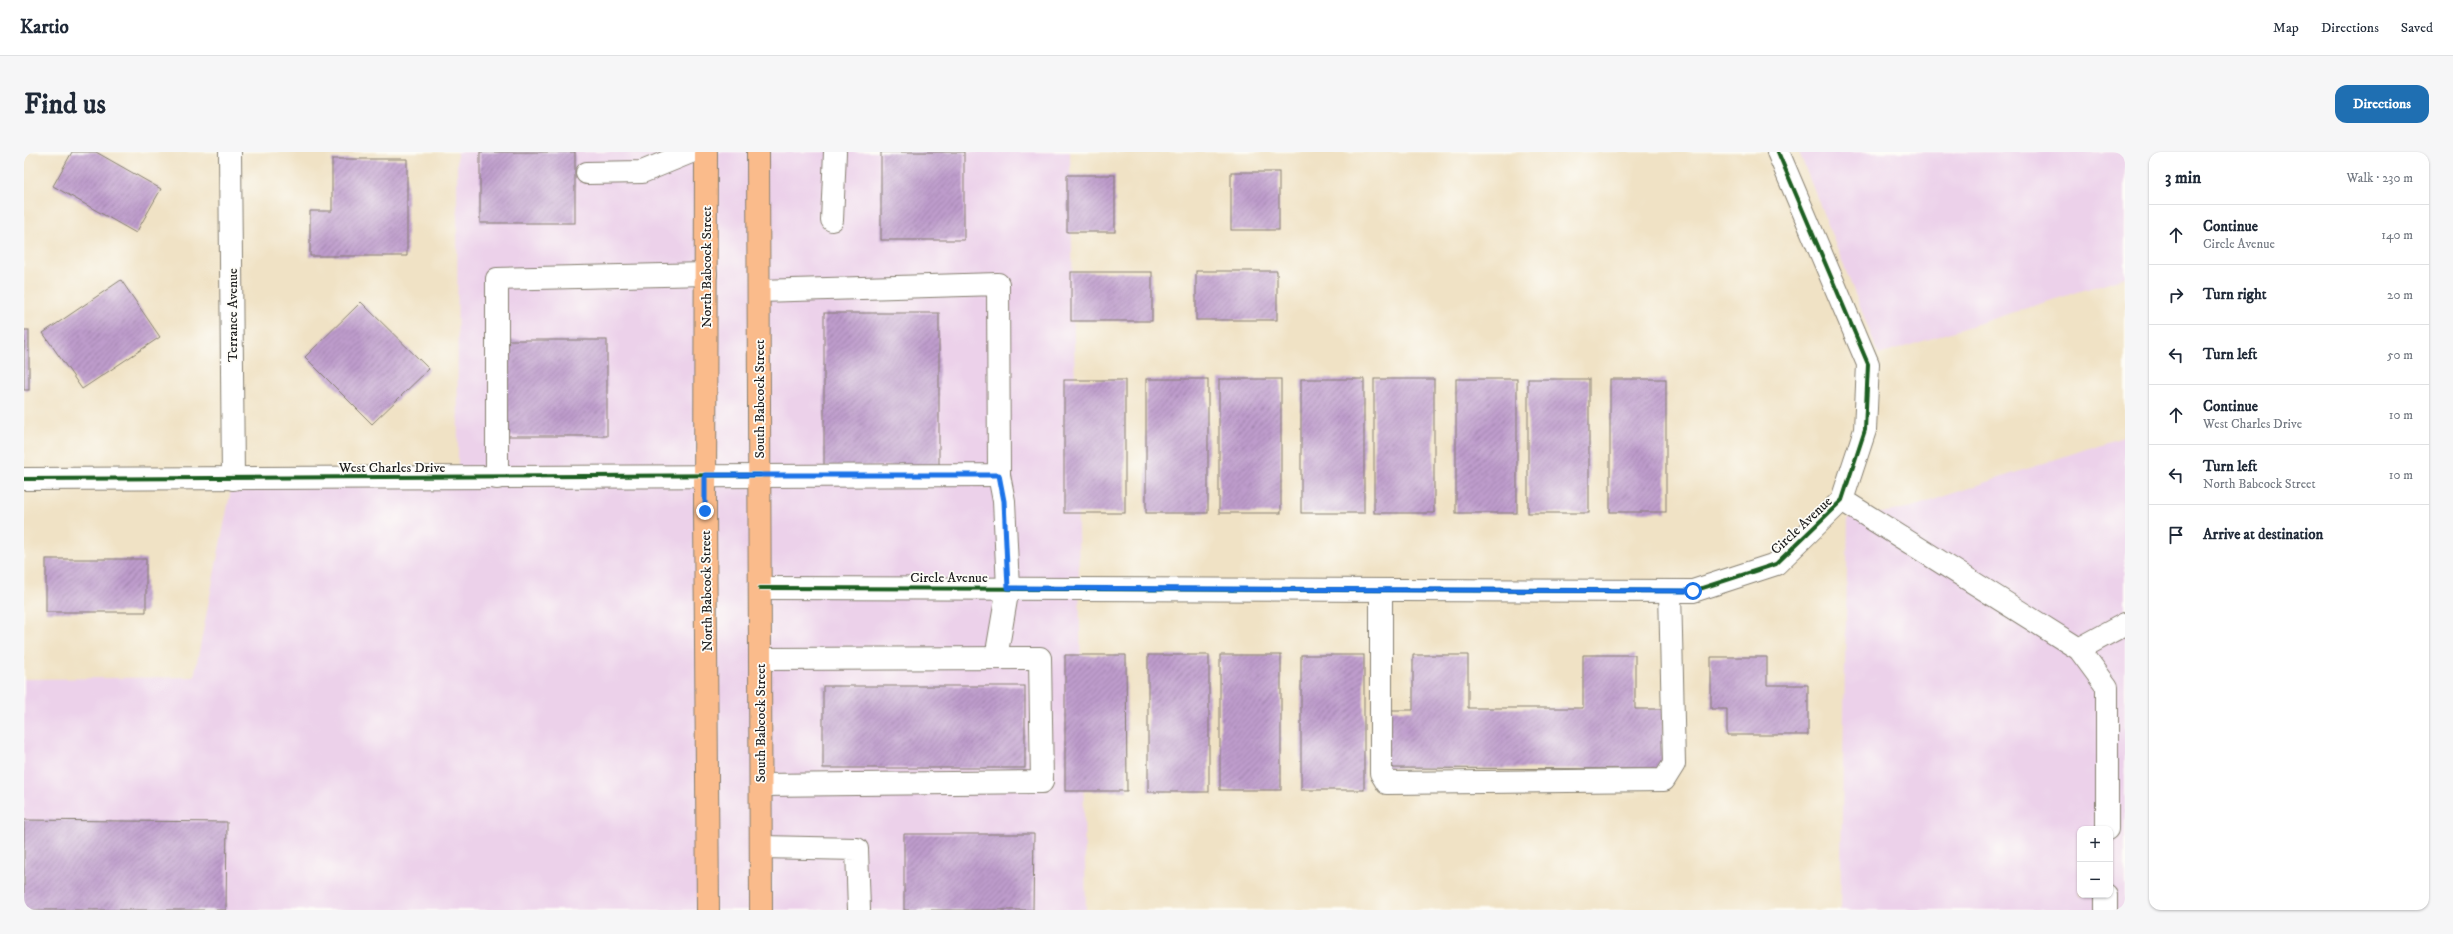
<!DOCTYPE html>
<meta charset="utf-8">
<style>
:root{--surface:#fff;--page:#f6f6f7;--text:#1f2937;--muted:#747a83;--line:#e0e1e3;--accent:#1f6fb2}
body{margin:0;font-family:"IM FELL DW Pica",serif;background:var(--page);color:var(--text)}
.controls{position:absolute;right:12px;bottom:12px;display:grid;overflow:hidden;border-radius:8px;box-shadow:0 1px 3px #0004}
.controls button{width:36px;height:36px;display:grid;place-items:center;padding:0;border:0;border-bottom:1px solid var(--line);background:var(--surface);color:var(--text);font:20px sans-serif}
.stop{position:absolute;width:12px;height:12px;margin:-9px;border:3px solid #1a73e8;border-radius:50%;background:#fff}
.stop.end{background:#1a73e8;border-color:#fff;box-shadow:0 1px 4px #0008}
.list{margin:0;padding:0;list-style:none}
h2{display:flex;justify-content:space-between;align-items:center;height:52px;margin:0;padding:0 16px;font-size:17px}
h2 small{font-size:13px;font-weight:400;color:var(--muted)}
.list li{display:grid;grid-template-columns:26px 1fr auto;gap:12px;align-items:center;box-sizing:border-box;height:60px;padding:0 16px;border-top:1px solid var(--line)}
.list b{display:block;font-size:15px;white-space:nowrap}
.list p{margin:0;font-size:13px;white-space:nowrap;color:var(--muted)}
.list em{font-size:13px;font-style:normal;color:var(--muted)}
.icon{flex:none;width:22px;height:22px;fill:none;stroke:currentColor;stroke-width:2;stroke-linecap:round;stroke-linejoin:round}
.map{position:relative;flex:none;width:2101px;height:758px;overflow:hidden;border-radius:12px}
header{display:flex;align-items:center;gap:24px;box-sizing:border-box;height:56px;padding:0 20px;background:var(--surface);border-bottom:1px solid var(--line)}
header strong{font-size:19px}
nav{display:flex;gap:22px;margin-inline-start:auto;font-size:14px}
.intro{display:flex;align-items:center;justify-content:space-between;box-sizing:border-box;height:96px;padding:0 24px}
h1{margin:0;font-size:28px}
.button{padding:10px 18px;border-radius:12px;background:var(--accent);color:#fff;font-size:14px;font-weight:700}
main{display:flex;gap:24px;padding:0 24px}
aside{flex:1;background:var(--surface);border-radius:12px;box-shadow:0 1px 3px #0004}
.map>svg:first-child{display:block}
</style>
<header>
<strong>Kartio</strong>
<nav><a>Map</a><a>Directions</a><a>Saved</a></nav>
</header>
<div class="intro"><h1>Find us</h1><a class="button">Directions</a></div>
<main>
<div class="map">
<svg width="2101" height="758" viewBox="0 0 2101 758">
<defs>
<pattern id="building-hatch" width="6" height="6" patternUnits="userSpaceOnUse"><rect width="6" height="6" fill="#be9ccc"/><path d="M-1 1l2-2M0 6l6-6M5 7l2-2" fill="none" stroke="#9a7ea5"/></pattern>
</defs>
<rect width="100%" height="100%" fill="#fdfcf7"/>
<filter id="ink" filterUnits="userSpaceOnUse"><feTurbulence type="fractalNoise" baseFrequency=".025" numOctaves="2"/><feDisplacementMap in="SourceGraphic" scale="8" xChannelSelector="R" yChannelSelector="G"/><feConvolveMatrix kernelMatrix="1 2 1 2 8 2 1 2 1" color-interpolation-filters="sRGB"/></filter>
<filter id="wash" filterUnits="userSpaceOnUse"><feTurbulence type="fractalNoise" baseFrequency=".012" numOctaves="4" result="noise"/><feDisplacementMap in="SourceGraphic" scale="16" xChannelSelector="R" yChannelSelector="G"/><feGaussianBlur stdDeviation="0.9" result="paint"/><feColorMatrix in="noise" values="0 0 0 0 0 0 0 0 0 0 0 0 0 0 0 0 0 1.4 0 .05"/><feComposite in="paint" operator="in"/></filter>
<g filter="url(#wash)">
<rect width="100%" height="100%" fill="#f0e2c5"/>
<g fill="#ecd1ea" fill-rule="evenodd">
<path d="M433 0H1046L1062 758H0V527L170 525 209 327 434 326Z"/>
<path d="M1775 0H2101V125L1855 203Z"/>
<path d="M2101 284V758H1816L1824 366 1882 357ZM2056 677H2086V743H2056Z"/>
</g>
<g id="blocks">
<g fill="url(#building-hatch)">
<path d="M48 0H72L137 37 112 81 29 34Z"/>
<rect x="456" y="0" width="95" height="71"/>
<rect x="857" y="0" width="83" height="88"/>
<path d="M308 7H383V104H286V59H308Z"/>
<rect x="1207" y="20" width="48" height="58"/>
<rect x="1043" y="23" width="48" height="57"/>
<rect x="1172" y="119" width="81" height="49"/>
<rect x="1047" y="120" width="81" height="49"/>
<path d="M97 128 136 185 58 237 19 181Z"/>
<path d="M337 150 405 217 348 272 281 205Z"/>
<rect x="800" y="161" width="115" height="153"/>
<rect x="0" y="178" width="5" height="60"/>
<rect x="483" y="188" width="100" height="96"/>
<rect x="1122" y="227" width="62" height="134"/>
<rect x="1195" y="227" width="62" height="134"/>
<rect x="1277" y="227" width="63" height="134"/>
<rect x="1350" y="227" width="60" height="134"/>
<rect x="1432" y="227" width="61" height="134"/>
<rect x="1504" y="227" width="61" height="134"/>
<rect x="1586" y="227" width="56" height="133"/>
<rect x="1040" y="228" width="61" height="133"/>
<rect x="22" y="407" width="100" height="53"/>
<path d="M1041 503H1102L1103 639H1041Z"/>
<rect x="1124" y="503" width="61" height="137"/>
<rect x="1196" y="503" width="61" height="135"/>
<rect x="1277" y="503" width="63" height="135"/>
<path d="M1389 503H1444V556H1559V503H1611V557H1640V617L1361 616V558H1389Z"/>
<path d="M1687 505H1743V533H1784V583H1703V557H1687Z"/>
<rect x="799" y="534" width="202" height="82"/>
<path d="M0 668 203 670 202 758H0Z"/>
<path d="M880 682H1010L1009 758H880Z"/>
</g>
</g>
</g>
<g filter="url(#ink)">
<use href="#blocks" fill-opacity="0" stroke="#867f70" stroke-width="1"/>
<g fill="none" stroke-linecap="round" stroke-linejoin="round">
<defs>
<g id="minor">
<path d="M206 0 209 327"/>
<path d="M563 21 618 20 667 0"/>
<path d="M808 68 811 0"/>
<path d="M473 326V127L682 122"/>
<path d="M0 327 975 323 974 132 735 139"/>
<path d="M1818 348 2055 497 2083 535V677"/>
<path d="M736 436 1669 439 1752 412 1818 348 1841 278 1844 212 1754 0"/>
<path d="M1357 438V621L1363 631 1640 628 1650 612 1646 439"/>
<path d="M2055 497 2101 472"/>
<path d="M972 506 984 436 980 349 975 323"/>
<path d="M736 507 1016 506 1018 630 737 633"/>
<path d="M737 695 833 697 835 758"/>
<path d="M2082 758V743"/>
</g>
<g id="major">
<path d="M682 0 681 359 684 758"/>
<path d="M734 0 737 758"/>
</g>
</defs>
<use href="#minor" stroke="#867f70" stroke-width="24"/>
<use href="#major" stroke="#867f70" stroke-width="24"/>
<use href="#minor" stroke="#fff" stroke-width="22"/>
<use href="#major" stroke="#fabb8b" stroke-width="22"/>
<defs>
<g id="cycleway">
<path d="M0 327 736 323"/>
<path d="M736 436 1669 439 1752 412 1818 348 1841 278 1844 212 1754 0"/>
</g>
</defs>
<use href="#cycleway" stroke="#fdfcf7" stroke-width="6"/>
<use href="#cycleway" stroke="#1b5e20" stroke-width="4"/>
</g>
</g>
<g fill="none" stroke-linecap="round" stroke-linejoin="round" filter="url(#ink)">
<path stroke="#1a73e8" stroke-width="5" d="M681 359V323H975L980 349 984 436 1669 439"/>
</g>
<g text-anchor="middle" stroke-width="3.5" stroke-linejoin="round" paint-order="stroke">
<g font-size="14" fill="#1c1c1c" stroke="#fdfcf7">
<text transform="translate(682 115) rotate(-90)" y="5">North Babcock Street</text>
<text transform="translate(208 163) rotate(-90)" y="5">Terrance Avenue</text>
<text transform="translate(735 247) rotate(-90)" y="5">South Babcock Street</text>
<text x="368" y="320">West Charles Drive</text>
<text transform="translate(1777 373) rotate(-43)" y="5">Circle Avenue</text>
<text x="925" y="430">Circle Avenue</text>
<text transform="translate(682 439) rotate(-91)" y="5">North Babcock Street</text>
<text transform="translate(736 571) rotate(-90)" y="5">South Babcock Street</text>
</g>
</g>
</svg>
<div class="controls">
<button>+</button>
<button>−</button>
</div>
<div class="stop" style="left:1669px;top:439px"></div>
<div class="stop end" style="left:681px;top:359px"></div>
</div>
<aside>
<h2>3 min<small>Walk · 230 m</small></h2>
<ul class="list">
<li><svg class="icon" aria-label="ahead" viewBox="0 0 24 24"><path d="M12 20V5M6 11l6-6 6 6"/></svg><div><b>Continue</b><p>Circle Avenue</p></div><em>140 m</em></li>
<li><svg class="icon" aria-label="right" viewBox="0 0 24 24"><path d="M7 20v-9h11M14 6l5 5-5 5"/></svg><div><b>Turn right</b></div><em>20 m</em></li>
<li><svg class="icon" aria-label="left" viewBox="0 0 24 24"><path d="M17 20v-9H6M10 6l-5 5 5 5"/></svg><div><b>Turn left</b></div><em>50 m</em></li>
<li><svg class="icon" aria-label="ahead" viewBox="0 0 24 24"><path d="M12 20V5M6 11l6-6 6 6"/></svg><div><b>Continue</b><p>West Charles Drive</p></div><em>10 m</em></li>
<li><svg class="icon" aria-label="left" viewBox="0 0 24 24"><path d="M17 20v-9H6M10 6l-5 5 5 5"/></svg><div><b>Turn left</b><p>North Babcock Street</p></div><em>10 m</em></li>
<li><svg class="icon" aria-label="arrive" viewBox="0 0 24 24"><path d="M6 21V4h12l-3 4 3 4H6"/></svg><div><b>Arrive at destination</b></div></li>
</ul>
</aside>
</main>
